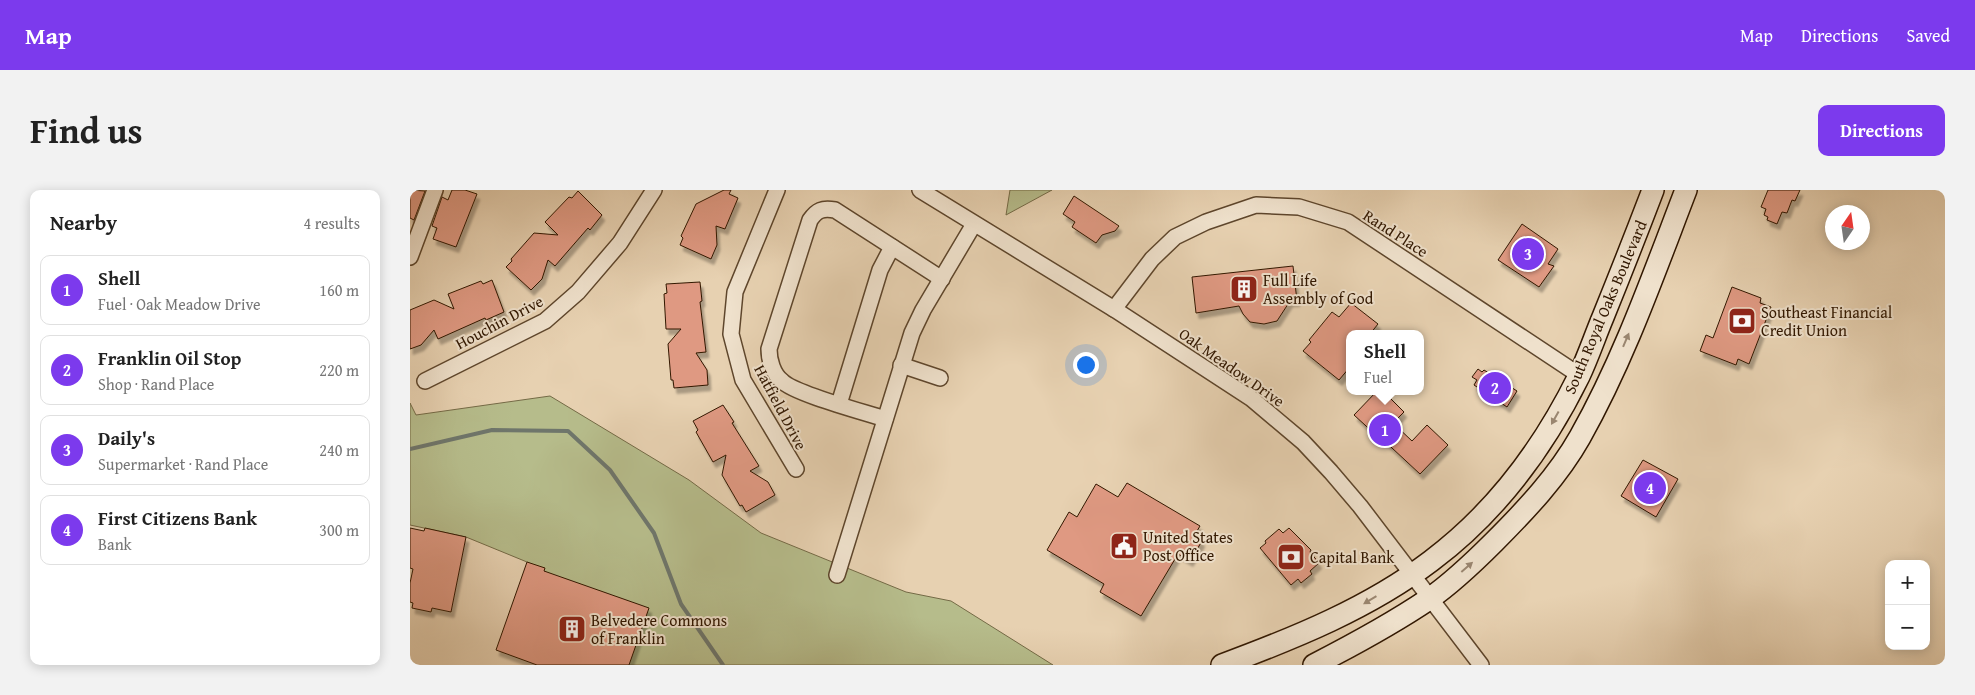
<!DOCTYPE html>
<meta charset="utf-8">
<style>
:root{--surface:#fff;--page:#f2f2f2;--text:#222;--muted:#767676;--line:#e0e0e0;--accent:#7c3aed}
body{margin:0;font-family:"Gentium Book Plus",serif;background:var(--page);color:var(--text)}
.controls{position:absolute;right:15px;bottom:15px;display:grid;overflow:hidden;border-radius:10px;box-shadow:0 2px 12px #0003}
.controls button{width:45px;height:45px;display:grid;place-items:center;padding:0;border:0;border-bottom:1px solid var(--line);background:var(--surface);color:var(--text);font:25px sans-serif}
.compass{position:absolute;left:1415px;top:15px;width:45px;height:45px;border-radius:50%;background:var(--surface);box-shadow:0 2px 12px #0003;rotate:13deg}
.you{position:absolute;left:675px;top:174px;width:18px;height:18px;margin:-12px;border:4px solid #fff;border-radius:50%;background:#1a73e8;box-shadow:0 0 0 8px #1a73e833}
.badge{display:grid;place-items:center;width:32px;height:32px;border-radius:50%;background:var(--accent);color:#fff;font-size:16px;font-weight:700}
.pin{position:absolute;translate:-50% -50%;border:2px solid #fff;box-shadow:0 1px 5px #0006}
.popup{position:absolute;left:936px;top:140px;width:78px;height:65px;box-sizing:border-box;display:grid;place-content:center;border-radius:10px;background:var(--surface);filter:drop-shadow(0 1px 4px #0005);font-size:16px;white-space:nowrap;color:var(--muted)}
.popup b{font-size:19px;color:var(--text)}
.popup::after{content:'';position:absolute;left:50%;top:100%;margin-left:-10px;border:10px solid transparent;border-top-color:var(--surface)}
.list{margin:0;padding:0;list-style:none}
h2{display:flex;justify-content:space-between;align-items:center;height:65px;margin:0;padding:0 20px;font-size:21px}
h2 small{font-size:16px;font-weight:400;color:var(--muted)}
.list li{display:grid;grid-template-columns:32px 1fr auto;gap:15px;align-items:center;box-sizing:border-box;height:70px;margin:0 10px 10px;padding:0 10px;border:1px solid var(--line);border-radius:10px}
.list b{display:block;font-size:19px;white-space:nowrap}
.list p{margin:0;font-size:16px;white-space:nowrap;color:var(--muted)}
.list em{font-size:16px;font-style:normal;color:var(--muted)}
.map{position:relative;flex:none;width:1535px;height:475px;overflow:hidden;border-radius:10px}
header{display:flex;align-items:center;gap:30px;box-sizing:border-box;height:70px;padding:0 25px;background:var(--accent);color:#fff}
header strong{font-size:24px}
nav{display:flex;gap:28px;margin-inline-start:auto;font-size:18px}
.intro{display:flex;align-items:center;justify-content:space-between;box-sizing:border-box;height:120px;padding:0 30px}
h1{margin:0;font-size:35px}
.button{padding:12px 22px;border-radius:10px;background:var(--accent);color:#fff;font-size:18px;font-weight:700}
main{display:flex;gap:30px;padding:0 30px}
aside{flex:1;background:var(--surface);border-radius:10px;box-shadow:0 2px 12px #0003}
.map>svg:first-child{display:block}
</style>
<header>
<strong>Map</strong>
<nav><a>Map</a><a>Directions</a><a>Saved</a></nav>
</header>
<div class="intro"><h1>Find us</h1><a class="button">Directions</a></div>
<main>
<aside>
<h2>Nearby<small>4 results</small></h2>
<ul class="list">
<li><span class="badge">1</span><div><b>Shell</b><p>Fuel · Oak Meadow Drive</p></div><em>160 m</em></li>
<li><span class="badge">2</span><div><b>Franklin Oil Stop</b><p>Shop · Rand Place</p></div><em>220 m</em></li>
<li><span class="badge">3</span><div><b>Daily's</b><p>Supermarket · Rand Place</p></div><em>240 m</em></li>
<li><span class="badge">4</span><div><b>First Citizens Bank</b><p>Bank</p></div><em>300 m</em></li>
</ul>
</aside>
<div class="map">
<svg width="1535" height="475" viewBox="0 0 1535 475">
<defs>
<filter id="shadow"><feDropShadow dx="3" dy="5.5" stdDeviation="1" flood-color="#0004"/></filter>
</defs>
<rect width="100%" height="100%" fill="#e7d1b1"/>
<filter id="stains"><feTurbulence type="fractalNoise" baseFrequency=".004" numOctaves="4"/><feColorMatrix values="0 0 0 0 .2 0 0 0 0 .09 0 0 0 0 .02 0 0 0 .5 -.17"/></filter>
<radialGradient id="worn" r=".72"><stop offset=".6" stop-color="#630" stop-opacity="0"/><stop offset="1" stop-color="#630" stop-opacity=".3"/></radialGradient>
<g fill="#b6bc8b" stroke="#746a46">
<path d="M600 0H642L596 25Z"/>
<path d="M140 206 279 290 351 343 496 402 541 411 643 475H219L134 381 117 372 56 347 0 335V213L6 225Z"/>
</g>
<g fill="none" stroke-linecap="round" stroke-linejoin="round">
<path stroke="#6f766b" stroke-width="4" d="M0 259 82 240 158 241 200 280 244 343 271 414 313 475"/>
</g>
<g fill="#df9982" stroke="#311700" filter="url(#shadow)">
<path d="M0 0 15 1 4 30 0 28Z"/>
<path d="M42 0H55L67 4 46 57 23 49 27 38 22 36 32 7 38 10Z"/>
<path d="M314 0H321L319 4 328 8 315 39 306 36 307 55 301 69 270 55 273 48 271 46 286 14Z"/>
<path d="M1358 0H1390L1385 11 1382 10 1377 23 1372 22 1367 34 1357 30 1358 27 1354 25 1356 19 1351 17Z"/>
<path d="M168 1 192 25 180 40 178 38 145 76 138 70 132 89 121 100 96 77 102 71 101 69 124 43 148 45 135 32 159 7 162 8Z"/>
<path d="M664 6 709 36 705 41 692 45 686 53 662 37 665 32 653 24Z"/>
<path d="M1112 34 1148 59 1138 74 1144 76 1129 97 1088 70Z"/>
<path d="M883 76 887 111H880L867 131 854 134 840 132 833 124 829 116 786 123 782 87Z"/>
<path d="M82 90 94 122 76 130 75 128 28 149 24 140 11 155 0 159V120L24 110 44 119 38 104 71 91 73 94Z"/>
<path d="M290 92 292 111 290 112 296 162 286 163 297 180 298 195 264 198 263 190H261L258 154 271 139H256L254 104 257 103 256 94Z"/>
<path d="M1322 97 1351 108 1350 113 1361 117 1339 174 1328 169 1326 175 1290 161 1296 145 1303 148Z"/>
<path d="M941 113 968 134 960 144H940V177L929 190 893 161 901 152 899 150 922 122 929 127Z"/>
<path d="M1068 179 1072 182 1074 180 1107 201 1097 217 1064 195 1067 190 1062 187Z"/>
<path d="M967 201H973L994 222 983 233 1002 251 1017 235 1038 255 1010 284 968 245 967 246 944 225Z"/>
<path d="M313 215 324 232 322 233 349 276 340 281 358 292 365 305 336 322 332 315 330 316 312 285 316 265 303 272 286 242 288 240 283 231Z"/>
<path d="M1233 270 1268 289 1246 327 1211 306Z"/>
<path d="M717 293 790 336 784 346 792 351 780 371 768 364 731 426 690 402 694 394 637 360 659 322 667 327 686 294 708 307Z"/>
<path d="M0 338 14 341 15 338 56 347 41 422 22 418 21 422 2 418 3 413 0 412V393L3 379 0 378Z"/>
<path d="M879 338 901 360 900 362 909 373 900 381 902 384 891 393 888 389 881 395 850 358 856 353 855 351 869 339 873 343Z"/>
<path d="M117 372 135 378 134 381 239 418 219 475H127L86 460Z"/>
</g>
<g fill="none" stroke-linecap="round" stroke-linejoin="round">
<defs>
<g id="minor">
<path d="M367 0 325 102 321 144 333 190 386 279"/>
<path d="M510 0 704 119 842 209 893 252 921 282 950 316 1071 475"/>
<path d="M0 67 25 0"/>
<path d="M704 119 742 69 765 47 796 32 846 15 889 17 938 32 1169 185"/>
<path d="M491 175 530 188"/>
<path d="M15 191 135 131 168 102 210 53 244 0"/>
<path d="M429 214 470 80 482 57"/>
<path d="M475 229C454 222 385 204 372 191 363 184 359 170 359 159L400 30C407 20 412 18 425 20L532 89"/>
<path d="M427 385 502 143 513 120 564 34"/>
</g>
<g id="secondary">
<path d="M812 475C885 448 959 418 1021 371 1085 323 1134 257 1169 186 1178 167 1185 146 1193 127 1210 85 1227 42 1243 0"/>
<path d="M904 475C943 455 982 434 1019 409 1042 393 1064 372 1084 352 1116 320 1148 286 1170 247 1214 169 1244 83 1276 0"/>
</g>
</defs>
<use href="#minor" stroke="#5e462c" stroke-width="18"/>
<use href="#secondary" stroke="#311700" stroke-width="24"/>
<use href="#minor" stroke="#efe1cc" stroke-width="15"/>
<use href="#secondary" stroke="#efe1cc" stroke-width="21"/>
</g>
<defs><path id="oneway-solid" d="M-6-.8H1V-3.2L6.5 0L1 3.2V.8H-6Z" transform="scale(1.25)"/></defs>
<g fill="#9a8670">
<use href="#oneway-solid" transform="translate(1216 150) rotate(-67)"/>
<use href="#oneway-solid" transform="translate(1145 228) rotate(119)"/>
<use href="#oneway-solid" transform="translate(1057 377) rotate(-41)"/>
<use href="#oneway-solid" transform="translate(960 410) rotate(149)"/>
</g>
<defs>
<symbol id="building-square" viewBox="-11 -11 22 22"><rect x="-9" y="-9" width="18" height="18" rx="4" fill="#8f2418" stroke="#efe1cc"/><path d="M-4-6H4V6H1V3H-1V6H-4ZM-2.5-4.3h1.7v1.8h-1.7ZM.8-4.3h1.7v1.8H.8ZM-2.5-1h1.7V.8h-1.7ZM.8-1h1.7V.8H.8Z" fill="#fff"/></symbol>
<symbol id="bank-square" viewBox="-11 -11 22 22"><rect x="-9" y="-9" width="18" height="18" rx="4" fill="#8f2418" stroke="#efe1cc"/><path d="M-6-4H6V4H-6ZM0-2.3a2.3 2.3 0 1 0 0 4.6a2.3 2.3 0 1 0 0-4.6Z" fill="#fff"/></symbol>
<symbol id="civic-square" viewBox="-11 -11 22 22"><rect x="-9" y="-9" width="18" height="18" rx="4" fill="#8f2418" stroke="#efe1cc"/><path d="M-.6-6.5H3V-4.5H.6V-3L4-1V1h2V6H-6V1h2V-1L-.6-3ZM-1.2 2.5V6h2.4V2.5Z" fill="#fff"/></symbol>
</defs>
<g fill-rule="evenodd">
<use href="#building-square" x="818" y="83" width="32" height="32"/>
<use href="#bank-square" x="1316" y="115" width="32" height="32"/>
<use href="#civic-square" x="698" y="340" width="32" height="32"/>
<use href="#bank-square" x="865" y="351" width="32" height="32"/>
<use href="#building-square" x="146" y="423" width="32" height="32"/>
</g>
<g text-anchor="middle" stroke-width="4" stroke-linejoin="round" paint-order="stroke">
<g font-size="16" fill="#311700" stroke="#efe1cc">
<text transform="translate(986 43) rotate(33)" y="6">Rand Place</text>
<text transform="translate(1195 117) rotate(-67)" y="6">South Royal Oaks Boulevard</text>
<text transform="translate(89 132) rotate(-28)" y="6">Houchin Drive</text>
<text transform="translate(822 177) rotate(35)" y="6">Oak Meadow Drive</text>
<text transform="translate(371 217) rotate(62)" y="6">Hatfield Drive</text>
</g>
<g font-size="16" fill="#311700" stroke="#efe1cc" text-anchor="start">
<text x="853" y="96">Full Life<tspan x="853" dy="18">Assembly of God</tspan></text>
<text x="1351" y="128">Southeast Financial<tspan x="1351" dy="18">Credit Union</tspan></text>
<text x="733" y="353">United States<tspan x="733" dy="18">Post Office</tspan></text>
<text x="900" y="373">Capital Bank</text>
<text x="181" y="436">Belvedere Commons<tspan x="181" dy="18">of Franklin</tspan></text>
</g>
</g>
<rect width="100%" height="100%" filter="url(#stains)"/>
<rect width="100%" height="100%" fill="url(#worn)"/>
</svg>
<div class="controls">
<button>+</button>
<button>−</button>
</div>
<svg class="compass" viewBox="-18 -18 36 36"><path d="M0-13l5 13h-10z" fill="#e53935"/><path d="M0 13l5-13h-10z" fill="#767676"/></svg>
<div class="you"></div>
<div class="pin badge" style="left:975px;top:240px">1</div>
<div class="popup"><b>Shell</b>Fuel</div>
<div class="pin badge" style="left:1085px;top:198px">2</div>
<div class="pin badge" style="left:1118px;top:64px">3</div>
<div class="pin badge" style="left:1240px;top:298px">4</div>
</div>
</main>
